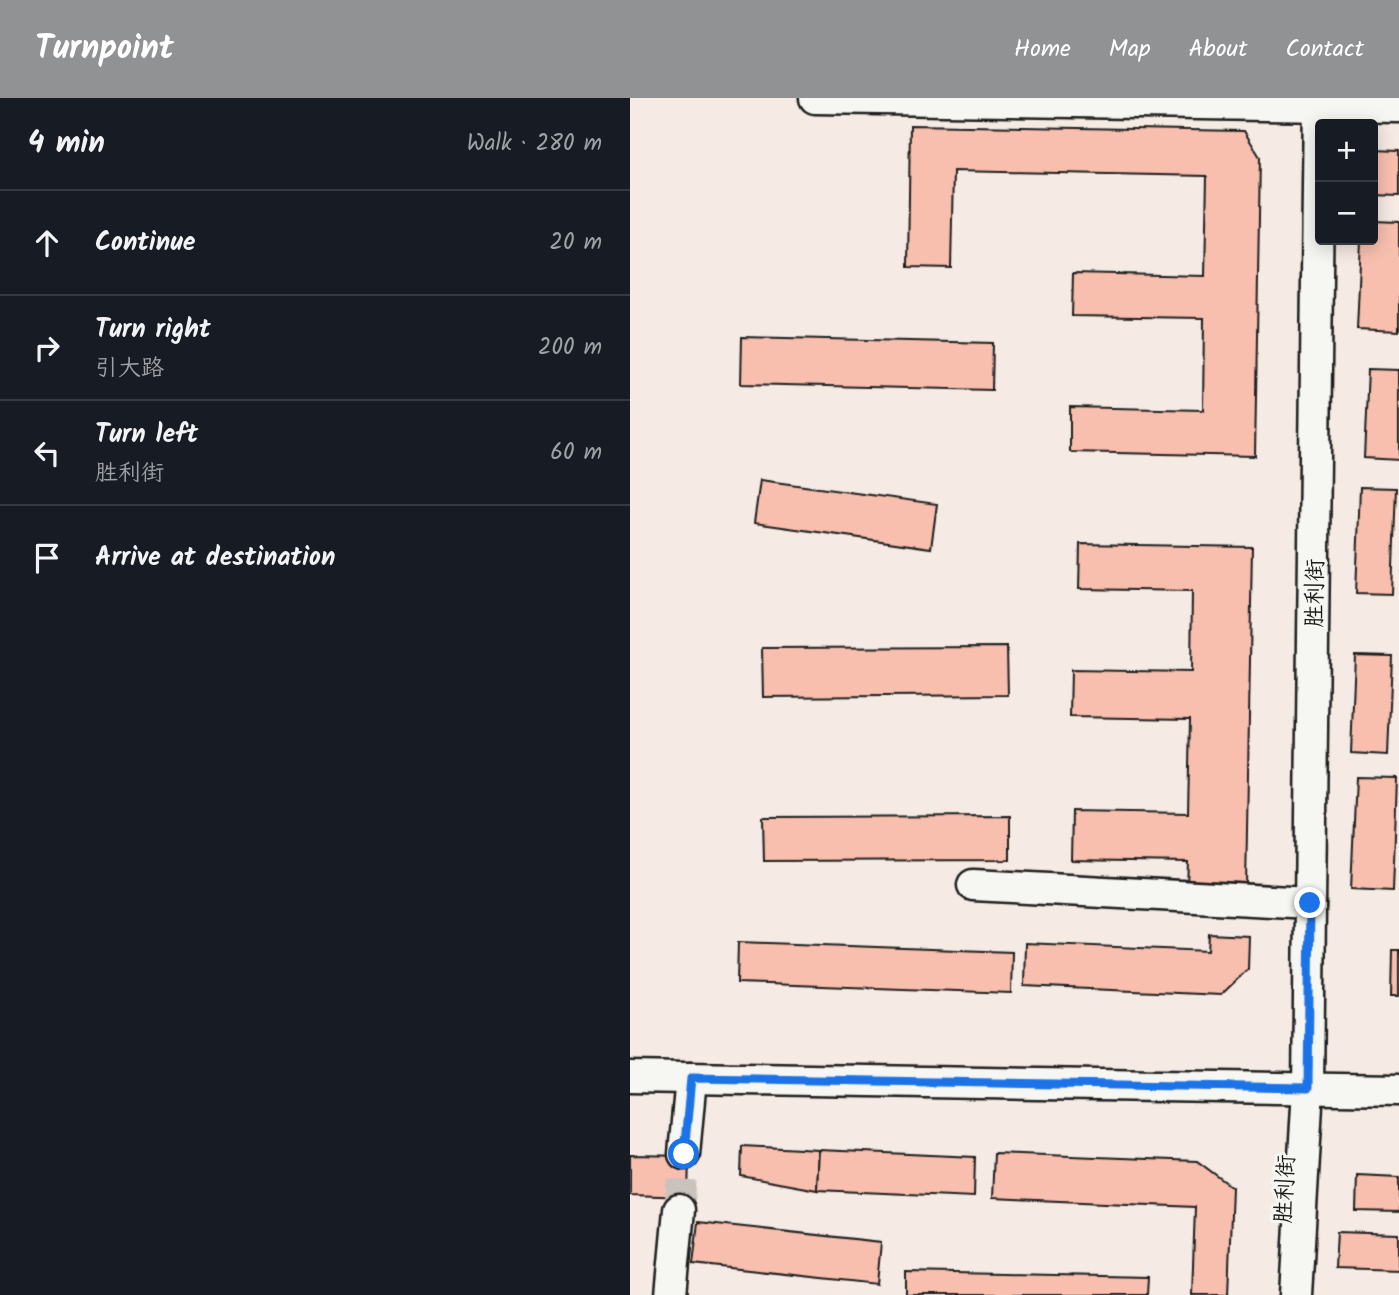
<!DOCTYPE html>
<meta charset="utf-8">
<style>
:root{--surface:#171b24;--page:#242831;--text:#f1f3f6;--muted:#9ea1a6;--line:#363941;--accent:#919294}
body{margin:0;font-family:Kalam,"LXGW WenKai TC",sans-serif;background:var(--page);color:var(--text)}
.controls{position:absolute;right:21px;top:21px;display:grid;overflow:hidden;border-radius:7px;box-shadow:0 4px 18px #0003}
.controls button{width:63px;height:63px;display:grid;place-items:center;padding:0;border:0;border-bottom:2px solid var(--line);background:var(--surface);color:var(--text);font:35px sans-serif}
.stop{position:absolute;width:21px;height:21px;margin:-16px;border:5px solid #1a73e8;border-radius:50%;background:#fff}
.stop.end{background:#1a73e8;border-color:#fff;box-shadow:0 2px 7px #0008}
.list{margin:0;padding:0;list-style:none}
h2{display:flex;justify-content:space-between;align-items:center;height:91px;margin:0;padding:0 28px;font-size:30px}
h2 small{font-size:23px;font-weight:400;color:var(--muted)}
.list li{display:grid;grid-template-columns:46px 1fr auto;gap:21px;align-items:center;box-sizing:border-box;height:105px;padding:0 28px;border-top:2px solid var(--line)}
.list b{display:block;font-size:26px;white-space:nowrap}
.list p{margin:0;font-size:23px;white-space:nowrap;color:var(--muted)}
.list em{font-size:23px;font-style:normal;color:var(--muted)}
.icon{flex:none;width:38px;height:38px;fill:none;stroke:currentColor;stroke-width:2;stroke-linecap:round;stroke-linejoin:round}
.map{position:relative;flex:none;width:769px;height:1197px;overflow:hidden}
header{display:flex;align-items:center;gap:42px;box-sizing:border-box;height:98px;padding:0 35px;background:var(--accent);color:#fff}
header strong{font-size:33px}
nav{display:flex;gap:38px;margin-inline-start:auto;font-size:24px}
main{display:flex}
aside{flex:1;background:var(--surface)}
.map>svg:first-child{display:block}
</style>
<header>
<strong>Turnpoint</strong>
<nav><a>Home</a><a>Map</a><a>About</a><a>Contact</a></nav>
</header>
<main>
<aside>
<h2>4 min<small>Walk · 280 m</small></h2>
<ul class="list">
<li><svg class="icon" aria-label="ahead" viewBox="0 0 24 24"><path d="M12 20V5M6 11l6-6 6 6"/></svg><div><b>Continue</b></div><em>20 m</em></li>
<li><svg class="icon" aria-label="right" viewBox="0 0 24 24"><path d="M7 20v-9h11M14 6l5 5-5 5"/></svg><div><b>Turn right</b><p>引大路</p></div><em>200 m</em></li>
<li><svg class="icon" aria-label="left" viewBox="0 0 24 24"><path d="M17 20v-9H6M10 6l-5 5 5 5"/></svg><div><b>Turn left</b><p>胜利街</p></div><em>60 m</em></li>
<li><svg class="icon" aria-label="arrive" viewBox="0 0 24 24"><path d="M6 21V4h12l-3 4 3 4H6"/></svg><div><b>Arrive at destination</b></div></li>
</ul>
</aside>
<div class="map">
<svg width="769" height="1197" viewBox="0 0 769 1197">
<rect width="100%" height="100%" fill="#f6ebe4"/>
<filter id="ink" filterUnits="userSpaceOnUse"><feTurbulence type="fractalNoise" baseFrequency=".0143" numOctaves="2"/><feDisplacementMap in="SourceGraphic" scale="14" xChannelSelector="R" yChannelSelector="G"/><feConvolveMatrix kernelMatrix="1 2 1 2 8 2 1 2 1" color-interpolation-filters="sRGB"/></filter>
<g filter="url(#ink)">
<g fill="#f8bfae" stroke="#1c1c1c" stroke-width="2">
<path d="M280 27 614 33 630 59 625 358 440 354V309L573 312 574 220 442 218 443 175 575 178 577 78 323 73 321 170 278 169Z"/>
<path d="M743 52 769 53V98L743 97Z"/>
<path d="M743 123 769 124V233L727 231 731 142H743Z"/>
<path d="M112 239 363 245 362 292 111 286Z"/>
<path d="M738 271 769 272V362L734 360Z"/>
<path d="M130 382 307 406 301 450 124 425Z"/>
<path d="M730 389 766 390 762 496 726 495Z"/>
<path d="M450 446 622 449 616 789 557 788 558 764 441 762 442 713 558 715 560 621 440 619 441 572 561 574 562 493 449 491Z"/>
<path d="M377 549 378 597 133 599 132 550Z"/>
<path d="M725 557 762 558 758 657 721 655Z"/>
<path d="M726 679 767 680 763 793 721 791Z"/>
<path d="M380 718V762L134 763 133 719Z"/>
<path d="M579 836 619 838 618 871 591 897 394 888 395 845 578 853Z"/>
<path d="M108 844 382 854 381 895 107 885Z"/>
<path d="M762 852H769V898H761Z"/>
<path d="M112 1048 189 1052 187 1092 111 1078Z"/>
<path d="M189 1052 345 1059 344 1099 187 1092Z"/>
<path d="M364 1055 567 1063 602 1089 598 1197H562L565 1109 362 1100Z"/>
<path d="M0 1057 59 1058 58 1099 0 1097Z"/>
<path d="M727 1077 769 1079V1114L726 1113Z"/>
<path d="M68 1124 251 1144 247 1186 63 1166Z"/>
<path d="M707 1134 769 1136V1172L705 1170Z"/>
<path d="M276 1174 518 1179 517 1197H276Z"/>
</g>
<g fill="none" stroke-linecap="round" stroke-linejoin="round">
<path stroke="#cac2bc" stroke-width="30" stroke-dasharray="30 15" stroke-linecap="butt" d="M49 1112 54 1056"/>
<defs>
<g id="minor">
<path d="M185 0 769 9"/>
<path d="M343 787 680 805"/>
<path d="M0 979 769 992"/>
<path d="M54 1056 61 980"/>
<path d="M41 1197 49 1112"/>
<path d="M666 1197 678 990 689 0"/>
</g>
</defs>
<use href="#minor" stroke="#1c1c1c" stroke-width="35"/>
<use href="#minor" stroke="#f6f6f2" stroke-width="30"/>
</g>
</g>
<g fill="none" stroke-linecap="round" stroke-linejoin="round" filter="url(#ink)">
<path stroke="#1a73e8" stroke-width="9" d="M54 1056 61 980 678 990 680 805"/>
</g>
<g text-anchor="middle" stroke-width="6" stroke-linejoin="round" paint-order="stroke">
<g font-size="23" fill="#1c1c1c" stroke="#f6f6f2">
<text transform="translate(684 495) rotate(-89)" y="8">胜利街</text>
<text transform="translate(654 1091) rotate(-87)" y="8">胜利街</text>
</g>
</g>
</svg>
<div class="controls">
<button>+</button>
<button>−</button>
</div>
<div class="stop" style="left:54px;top:1056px"></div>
<div class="stop end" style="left:680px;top:805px"></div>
</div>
</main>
